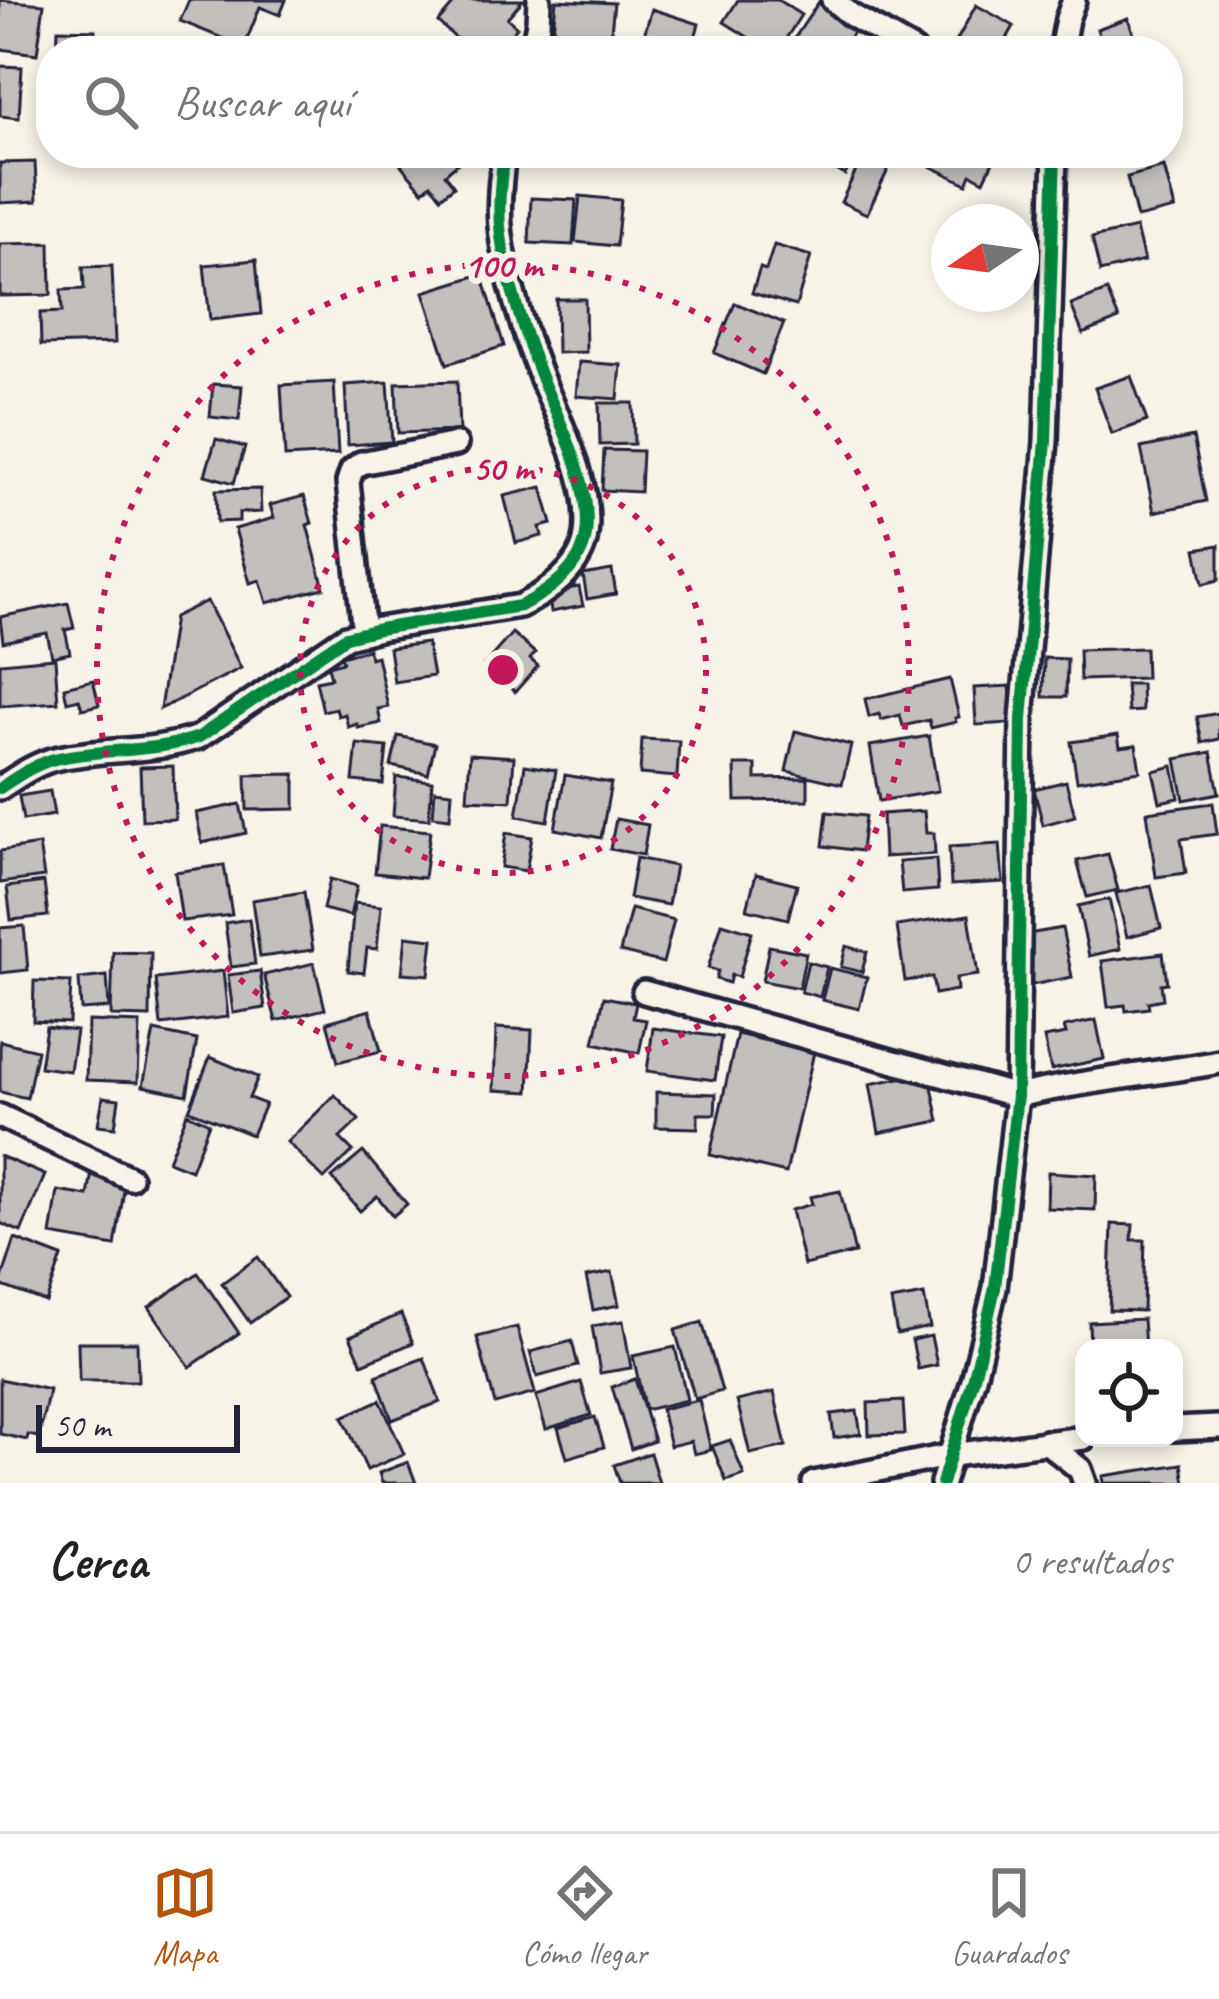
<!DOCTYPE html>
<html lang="es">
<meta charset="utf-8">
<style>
:root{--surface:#fff;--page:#f2f2f2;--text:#202124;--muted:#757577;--line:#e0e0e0;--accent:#b45309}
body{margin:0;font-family:Caveat,sans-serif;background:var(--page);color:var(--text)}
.controls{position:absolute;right:36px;bottom:36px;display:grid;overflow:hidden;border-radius:24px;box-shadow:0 6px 18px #0003}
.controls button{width:108px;height:108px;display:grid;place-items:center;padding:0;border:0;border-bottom:3px solid var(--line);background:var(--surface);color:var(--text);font:60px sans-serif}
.compass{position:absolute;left:931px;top:204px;width:108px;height:108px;border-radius:50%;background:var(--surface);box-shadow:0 6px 18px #0003;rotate:257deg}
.scale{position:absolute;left:36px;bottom:30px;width:204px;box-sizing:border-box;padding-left:12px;border:6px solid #22223b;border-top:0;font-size:33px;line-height:42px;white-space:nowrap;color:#22223b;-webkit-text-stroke:9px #f7f3e8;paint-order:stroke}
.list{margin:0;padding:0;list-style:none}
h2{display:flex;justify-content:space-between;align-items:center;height:156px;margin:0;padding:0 48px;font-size:51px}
h2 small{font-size:39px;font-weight:400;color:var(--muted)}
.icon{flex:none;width:66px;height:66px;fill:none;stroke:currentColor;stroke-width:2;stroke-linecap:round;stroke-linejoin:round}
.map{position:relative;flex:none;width:1219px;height:1483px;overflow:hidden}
.search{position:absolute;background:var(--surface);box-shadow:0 6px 18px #0003;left:36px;right:36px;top:36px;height:132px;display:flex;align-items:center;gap:30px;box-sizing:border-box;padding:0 42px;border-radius:48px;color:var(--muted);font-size:45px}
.sheet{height:348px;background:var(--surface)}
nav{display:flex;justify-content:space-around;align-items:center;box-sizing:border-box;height:168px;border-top:3px solid var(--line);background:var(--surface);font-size:33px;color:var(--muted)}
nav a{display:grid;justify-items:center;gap:6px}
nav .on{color:var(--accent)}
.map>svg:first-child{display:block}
</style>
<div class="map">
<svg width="1219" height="1483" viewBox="0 0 1219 1483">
<rect width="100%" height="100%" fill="#f7f3e8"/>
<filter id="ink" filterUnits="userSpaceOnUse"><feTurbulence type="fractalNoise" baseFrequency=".00833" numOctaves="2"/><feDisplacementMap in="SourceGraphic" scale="24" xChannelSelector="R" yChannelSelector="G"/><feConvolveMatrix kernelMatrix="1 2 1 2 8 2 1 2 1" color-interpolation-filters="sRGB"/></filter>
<g filter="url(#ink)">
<g fill="#c2bfbd" stroke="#22223b" stroke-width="3">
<path d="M0 0 44 4 37 54 0 49Z"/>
<path d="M189 0H286L280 15 260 7 244 47 180 21Z"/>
<path d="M457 0H523L507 18 517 27 495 51 486 47 482 51H470L438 22Z"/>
<path d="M556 0 614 3 609 51H551Z"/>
<path d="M738 0H778L801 15 778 51H770L724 22Z"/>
<path d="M818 3 855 28 842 51H786Z"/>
<path d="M976 5 1014 26 1000 51H973L956 42Z"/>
<path d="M652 9 699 24 691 51H639Z"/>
<path d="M1128 18 1139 51H1104L1097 29Z"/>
<path d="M58 29 95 30 94 51H57Z"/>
<path d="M0 66 22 67 19 118 0 116Z"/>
<path d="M391 153H449L458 163 445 174 454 186 441 197 431 184 423 191Z"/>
<path d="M806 153H857L845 175Z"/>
<path d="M924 153H997L984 181 971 174 967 184 920 161Z"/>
<path d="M862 158 888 170 867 214 841 202Z"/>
<path d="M35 162 37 201 0 203V163Z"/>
<path d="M1164 167 1175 209 1137 218 1127 177Z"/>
<path d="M580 196 621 200 616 246 575 242Z"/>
<path d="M531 198 576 200 573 245 529 243Z"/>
<path d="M1136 228 1144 261 1100 272 1092 238Z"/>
<path d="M50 243 51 295 0 296V244Z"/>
<path d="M774 245 811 256 796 306 752 293 760 268 766 270Z"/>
<path d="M256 260 261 314 210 320 204 265Z"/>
<path d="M112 266 115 343 41 345 40 313 62 312 61 290 84 289 83 267Z"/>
<path d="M482 274 504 346 447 364 424 292Z"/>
<path d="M1107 291 1119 319 1083 334 1071 305Z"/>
<path d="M556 299H585L586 352 557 353Z"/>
<path d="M735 303 784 323 763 374 714 353Z"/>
<path d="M579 362 621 365 618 399 576 396Z"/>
<path d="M1131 376 1147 421 1112 434 1095 388Z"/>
<path d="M457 381 459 431 398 433 396 383Z"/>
<path d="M334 382 338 454 285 457 281 385Z"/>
<path d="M388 382 392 442 348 445 345 385Z"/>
<path d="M213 384 242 386 239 420 210 417Z"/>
<path d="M599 403H633L634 444 600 445Z"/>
<path d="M1193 437 1206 501 1154 512 1141 448Z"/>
<path d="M216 439 245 447 234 483 205 475Z"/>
<path d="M604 450 642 451 640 492 602 490Z"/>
<path d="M542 487 552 524 540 527 542 536 516 543 504 496Z"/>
<path d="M260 489 261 512 239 513V521L217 522 216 490Z"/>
<path d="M304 496 312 523 307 525 324 588 267 603 260 580 250 583 235 529 274 518 270 505Z"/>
<path d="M1219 545V580L1203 584 1196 549Z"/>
<path d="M612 570 616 594 587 599 583 575Z"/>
<path d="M579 587 583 606 551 612 548 592Z"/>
<path d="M207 601 241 668 160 709 174 617Z"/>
<path d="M68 603 74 628 65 630 70 653 52 657 47 633 3 642 0 617Z"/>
<path d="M512 633 535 653 530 659 538 666 515 692 484 665Z"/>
<path d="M427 643 433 676 394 682 389 648Z"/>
<path d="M1145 648 1146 678 1080 680 1079 650Z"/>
<path d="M368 649 370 658 377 656 388 707 378 709 381 723 358 728 357 724 348 727 345 714 338 716 336 708 323 711 316 681 331 678 328 666 343 662 341 656Z"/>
<path d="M55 658 58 702 0 706V663Z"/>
<path d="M1044 658 1067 659 1066 697H1043Z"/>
<path d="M950 679 959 717 955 718 956 722 931 728 929 720 903 726 900 715 881 720 879 714 869 717 865 699Z"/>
<path d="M93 680 99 705 82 709 79 699 67 702 64 687Z"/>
<path d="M1126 684H1141L1142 711 1128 712Z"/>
<path d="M1010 686 1013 723 976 725 974 688Z"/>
<path d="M1219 713V739L1202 743 1197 717Z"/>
<path d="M795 731 851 745 842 784 786 771Z"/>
<path d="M1118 735 1120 747 1136 745 1140 771 1077 781 1071 742Z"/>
<path d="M398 736 435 744 428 774 391 766Z"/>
<path d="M929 736 938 791 879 801 870 746Z"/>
<path d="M642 739 679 741 677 777 640 774Z"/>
<path d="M357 744 387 747 383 784 353 781Z"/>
<path d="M1211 752 1219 793 1184 800 1176 759Z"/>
<path d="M470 754 514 757 511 801 467 799Z"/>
<path d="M525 765 556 770 548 821 517 816Z"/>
<path d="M735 765H756V779L808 778V800L736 801Z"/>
<path d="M173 766 175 819 142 820 140 767Z"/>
<path d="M1173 766 1179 798 1160 802 1153 771Z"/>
<path d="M295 774V809L247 810 246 775Z"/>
<path d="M565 775 611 783 601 838 555 829Z"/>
<path d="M396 777 432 781 429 819 393 816Z"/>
<path d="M1066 781 1075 816 1043 825 1034 789Z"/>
<path d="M435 790 452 792 450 818 433 816Z"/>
<path d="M50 791 54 815 23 820 19 796Z"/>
<path d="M1213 803 1217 834 1181 839 1186 873 1156 877 1147 812Z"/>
<path d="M240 804 246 833 202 843 196 813Z"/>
<path d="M924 811 926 833H934L935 854 884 857 882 814Z"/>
<path d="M827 812 865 816 861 851 823 846Z"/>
<path d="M616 819 648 825 643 855 610 849Z"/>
<path d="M380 826 430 831 424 878 375 873Z"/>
<path d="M506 833 532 837 526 871 501 867Z"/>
<path d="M1000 844 1003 882 951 885 949 847Z"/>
<path d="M39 845 44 877 0 883V851Z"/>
<path d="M1108 854 1118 890 1087 897 1077 861Z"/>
<path d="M636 858 675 866 668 905 629 898Z"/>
<path d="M936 859 938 890 902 893 899 862Z"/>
<path d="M224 865 232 915 182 921 175 872Z"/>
<path d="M756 874 797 884 788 919 747 909Z"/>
<path d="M330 879 357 886 350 916 323 909Z"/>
<path d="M44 882 48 916 11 920 7 887Z"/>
<path d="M1151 885 1161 928 1127 937 1116 893Z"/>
<path d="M304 892 313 950 260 957 252 900Z"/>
<path d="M1109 899 1120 949 1089 956 1078 906Z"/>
<path d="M354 903 381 906 377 949 367 948 364 973 348 971Z"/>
<path d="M631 909 674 920 663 963 620 952Z"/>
<path d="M969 915 978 975 956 978 957 990 935 994 932 977 905 981 897 926Z"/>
<path d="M249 919 255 964 231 967 225 923Z"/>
<path d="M722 923 752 932 739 977 731 975 729 983 716 979 718 971 708 968Z"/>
<path d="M24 926 28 970 0 973V928Z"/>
<path d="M1062 928 1072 977 1032 985 1023 935Z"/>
<path d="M406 936 433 939 429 975 402 973Z"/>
<path d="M769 946 806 953 799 988 762 981Z"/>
<path d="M846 946 867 952 862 972 841 967Z"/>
<path d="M113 952 151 953 150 1017 111 1016Z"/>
<path d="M1163 953 1167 983 1161 984 1163 999 1148 1002 1149 1008 1126 1011 1125 1005 1108 1007 1102 961Z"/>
<path d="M808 962 827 967 820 997 801 992Z"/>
<path d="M314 963 325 1009 276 1021 264 975Z"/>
<path d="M830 968 867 977 859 1009 822 1000Z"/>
<path d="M223 971 228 1017 161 1025 156 979Z"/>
<path d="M260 971 265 1008 233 1013 228 975Z"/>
<path d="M107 976 109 1008 81 1010 79 979Z"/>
<path d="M34 981 71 982 69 1023 33 1021Z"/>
<path d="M604 997 636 1003 633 1018 646 1020 639 1053 594 1043Z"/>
<path d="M370 1010 381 1051 338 1062 327 1022Z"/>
<path d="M1096 1020 1104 1059 1051 1070 1044 1038 1066 1034 1064 1027Z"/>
<path d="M88 1021 140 1023 138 1082 86 1080Z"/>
<path d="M46 1027 76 1031 70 1071 40 1067Z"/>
<path d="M496 1028 532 1030 529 1092 494 1090Z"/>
<path d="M653 1028 721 1037 715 1080 647 1071Z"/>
<path d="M154 1031 197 1040 187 1095 143 1086Z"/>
<path d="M737 1034 814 1052 786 1173 710 1155Z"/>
<path d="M0 1041 37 1050 27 1098 0 1092Z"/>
<path d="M210 1057 258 1077 249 1098 265 1104 252 1135 189 1110Z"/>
<path d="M929 1072 939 1121 879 1133 870 1084Z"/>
<path d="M656 1092 716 1094 715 1114H698V1128L656 1127Z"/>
<path d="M335 1095 359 1120 340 1138 353 1151 324 1179 287 1142Z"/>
<path d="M103 1097 119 1099 115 1127 98 1125Z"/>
<path d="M187 1113 209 1123 191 1170 168 1161Z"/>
<path d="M363 1152 407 1204 393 1216 377 1196 360 1211 332 1178Z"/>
<path d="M0 1156 45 1175 21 1232 0 1223Z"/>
<path d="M92 1172 126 1178 115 1246 51 1235 58 1191 88 1196Z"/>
<path d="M1048 1172 1096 1175 1095 1210 1047 1208Z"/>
<path d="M840 1191 855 1253 804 1265 791 1210 812 1204 810 1197Z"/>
<path d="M1112 1224 1133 1225 1132 1240H1145L1143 1311 1109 1310Z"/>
<path d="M15 1239 62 1257 46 1302 0 1285Z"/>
<path d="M258 1257 286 1297 250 1323 222 1283Z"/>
<path d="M612 1272 619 1305 593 1310 586 1277Z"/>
<path d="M198 1273 239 1333 190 1367 149 1307Z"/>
<path d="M924 1295 930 1327 897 1334 891 1301Z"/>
<path d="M401 1314 413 1343 362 1364 350 1336Z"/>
<path d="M1143 1319 1145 1348H1090L1089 1322Z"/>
<path d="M623 1321 631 1368 600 1373 592 1326Z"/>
<path d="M702 1322 722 1391 695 1399 675 1330Z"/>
<path d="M517 1327 535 1393 495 1404 477 1337Z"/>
<path d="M931 1336 937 1365 918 1369 912 1340Z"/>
<path d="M572 1341 578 1366 537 1377 530 1352Z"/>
<path d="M78 1342H137L138 1381H79Z"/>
<path d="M675 1347 687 1400 645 1410 633 1356Z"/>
<path d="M424 1358 440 1402 392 1420 376 1376Z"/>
<path d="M0 1379 49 1390 39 1437 28 1435 27 1440 0 1434Z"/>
<path d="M635 1379 654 1441 631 1449 612 1387Z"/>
<path d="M581 1382 591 1415 546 1429 536 1396Z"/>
<path d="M774 1392 786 1446 750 1454 737 1401Z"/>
<path d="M380 1400 404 1454 367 1470 343 1417Z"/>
<path d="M699 1400 711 1450 694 1454 691 1441 670 1446 661 1409Z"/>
<path d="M903 1401 905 1434 869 1435 868 1403Z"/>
<path d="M857 1411 861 1434 834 1438 831 1414Z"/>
<path d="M595 1417 604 1447 567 1458 558 1428Z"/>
<path d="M730 1440 744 1475 726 1481 712 1446Z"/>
<path d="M650 1453 659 1483H620L614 1465Z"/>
<path d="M408 1462 416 1483H382L379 1473Z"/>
<path d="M1182 1464 1185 1483H1104L1103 1476Z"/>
</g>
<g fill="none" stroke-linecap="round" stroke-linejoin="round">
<defs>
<g id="minor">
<path d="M833 0 851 15 914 51"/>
<path d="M532 51 538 23 539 0"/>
<path d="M1061 51 1067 19 1074 0"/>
<path d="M364 633 348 482 352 470 361 463 456 444"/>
<path d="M0 788C18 776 38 762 59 758 106 748 153 753 199 737L346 637 379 629 520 606C548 593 582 567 586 535 593 483 560 424 541 377 524 334 504 272 500 226 498 202 501 177 504 153"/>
<path d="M644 992 1017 1096C1083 1080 1152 1075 1219 1062"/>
<path d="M0 1116 130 1178"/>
<path d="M1174 1429 1219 1427"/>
<path d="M1046 1442 1080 1469 1085 1483"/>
<path d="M814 1483 952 1455 1084 1438"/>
<path d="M942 1483 974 1377 995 1288 1017 1096 1022 719 1046 441 1055 153"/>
</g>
</defs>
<use href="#minor" stroke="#22223b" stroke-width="30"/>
<use href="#minor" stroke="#f7f3e8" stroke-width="21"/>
<defs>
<g id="cycleway">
<path d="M0 788C18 776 38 762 59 758 106 748 153 753 199 737L346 637 379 629 520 606C548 593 582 567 586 535 593 483 560 424 541 377 524 334 504 272 500 226 498 202 501 177 504 153"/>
<path d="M942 1483 974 1377 995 1288 1017 1096 1022 719 1046 441 1055 153"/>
</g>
</defs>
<use href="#cycleway" stroke="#f7f3e8" stroke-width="20"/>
<use href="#cycleway" stroke="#00873e" stroke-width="12"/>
</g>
</g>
<g fill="none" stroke="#c2185b" stroke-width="6" stroke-dasharray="6 12">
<circle cx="503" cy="670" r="203"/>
<circle cx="503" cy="670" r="406"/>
</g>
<circle cx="503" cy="670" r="18" fill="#c2185b" stroke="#f7f3e8" stroke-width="6"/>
<g font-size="36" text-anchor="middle" font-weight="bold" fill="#c2185b" stroke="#f7f3e8" stroke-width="12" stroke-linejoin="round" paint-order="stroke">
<text x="503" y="277">100 m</text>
<text x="503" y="480">50 m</text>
</g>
</svg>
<div class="controls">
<button><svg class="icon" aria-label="locate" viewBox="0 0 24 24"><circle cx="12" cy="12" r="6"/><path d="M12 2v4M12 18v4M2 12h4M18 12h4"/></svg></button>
</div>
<svg class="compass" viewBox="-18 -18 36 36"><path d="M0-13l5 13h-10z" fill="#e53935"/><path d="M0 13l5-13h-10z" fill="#757577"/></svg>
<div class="scale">50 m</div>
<div class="search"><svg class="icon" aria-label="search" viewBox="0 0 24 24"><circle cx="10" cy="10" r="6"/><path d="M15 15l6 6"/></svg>Buscar aquí</div>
</div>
<section class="sheet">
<h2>Cerca<small>0 resultados</small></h2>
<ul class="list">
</ul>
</section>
<nav>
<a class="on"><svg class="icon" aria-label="map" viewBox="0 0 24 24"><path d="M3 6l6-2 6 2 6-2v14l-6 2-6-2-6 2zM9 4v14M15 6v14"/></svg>Mapa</a>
<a><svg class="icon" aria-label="directions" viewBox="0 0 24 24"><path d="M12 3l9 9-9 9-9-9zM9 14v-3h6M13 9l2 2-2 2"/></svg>Cómo llegar</a>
<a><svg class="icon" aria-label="saved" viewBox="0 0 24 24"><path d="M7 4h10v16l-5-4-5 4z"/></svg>Guardados</a>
</nav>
